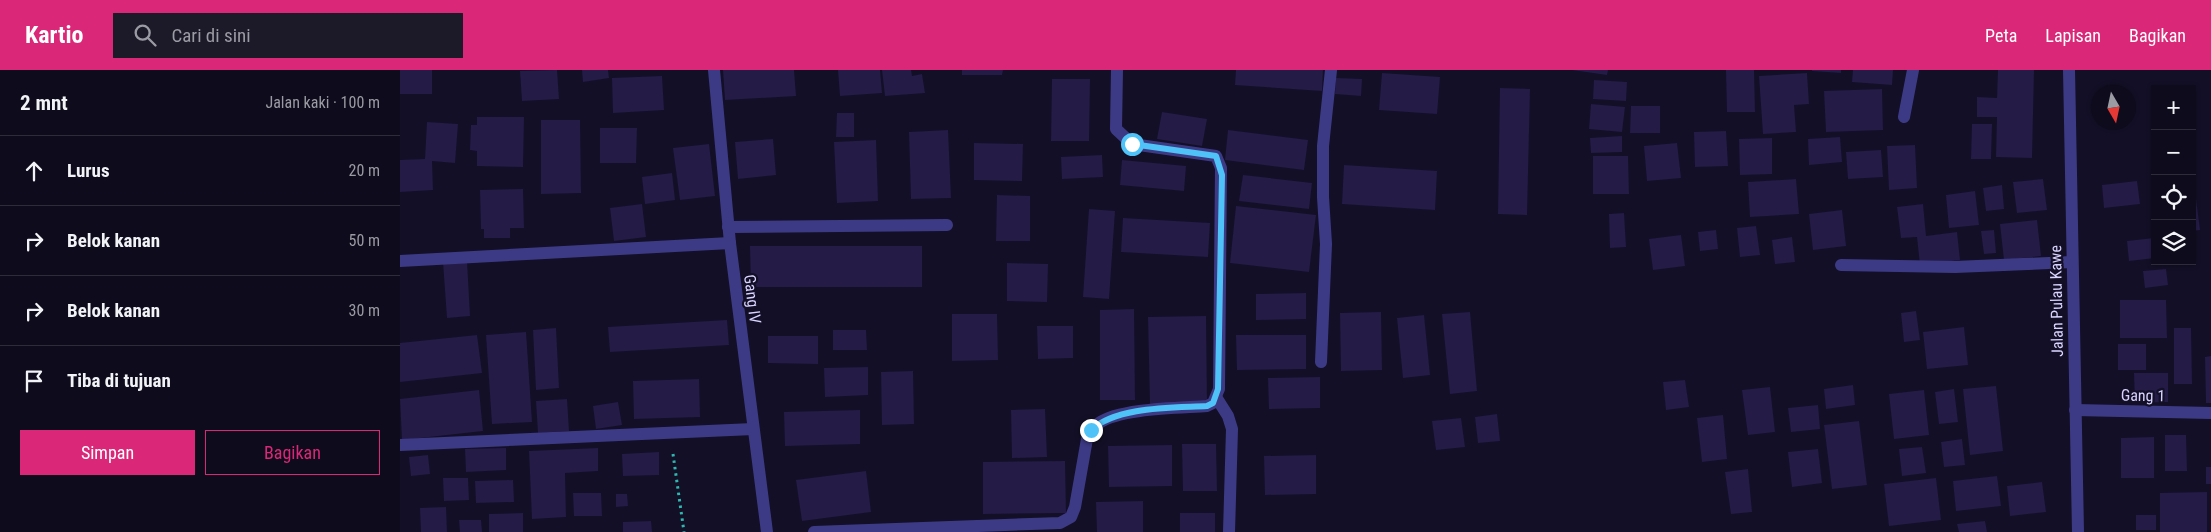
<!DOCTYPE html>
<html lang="id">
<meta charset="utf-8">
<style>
:root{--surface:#0e0b1c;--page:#1c1929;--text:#f1f3f6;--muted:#9b9ba3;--line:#2e2b3b;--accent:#db2777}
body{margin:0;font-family:"Roboto Condensed",sans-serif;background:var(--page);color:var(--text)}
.controls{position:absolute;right:15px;top:15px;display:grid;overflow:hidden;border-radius:0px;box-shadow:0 1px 4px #0004}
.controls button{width:45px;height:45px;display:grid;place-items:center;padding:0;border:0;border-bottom:1px solid var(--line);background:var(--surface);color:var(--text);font:25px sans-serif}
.compass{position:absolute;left:1691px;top:15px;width:45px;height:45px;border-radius:50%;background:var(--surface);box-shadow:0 1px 4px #0004;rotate:171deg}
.stop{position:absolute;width:15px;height:15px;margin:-11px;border:4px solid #4fc3f7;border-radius:50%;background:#fff}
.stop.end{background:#4fc3f7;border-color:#fff;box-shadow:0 1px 5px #0008}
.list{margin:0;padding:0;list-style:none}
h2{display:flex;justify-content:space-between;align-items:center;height:65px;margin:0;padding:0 20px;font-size:21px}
h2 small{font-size:16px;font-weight:400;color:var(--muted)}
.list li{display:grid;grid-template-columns:32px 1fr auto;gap:15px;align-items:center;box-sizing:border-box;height:70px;padding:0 20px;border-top:1px solid var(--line)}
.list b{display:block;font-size:19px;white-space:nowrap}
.list em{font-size:16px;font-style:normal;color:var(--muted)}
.actions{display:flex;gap:10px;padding:15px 20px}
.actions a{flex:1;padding:11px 0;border:1px solid var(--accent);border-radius:0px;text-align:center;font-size:18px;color:var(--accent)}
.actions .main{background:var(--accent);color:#fff}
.icon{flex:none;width:28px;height:28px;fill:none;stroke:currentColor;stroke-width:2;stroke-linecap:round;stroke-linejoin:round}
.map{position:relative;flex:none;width:1811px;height:462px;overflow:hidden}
header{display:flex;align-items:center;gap:30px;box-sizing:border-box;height:70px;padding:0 25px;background:var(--accent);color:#fff}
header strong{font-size:24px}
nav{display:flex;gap:28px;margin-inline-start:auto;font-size:18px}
.search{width:350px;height:45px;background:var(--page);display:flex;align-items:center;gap:12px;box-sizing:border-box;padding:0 18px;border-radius:0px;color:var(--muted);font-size:19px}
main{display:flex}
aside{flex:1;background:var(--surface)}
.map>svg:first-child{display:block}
</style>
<header>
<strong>Kartio</strong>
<div class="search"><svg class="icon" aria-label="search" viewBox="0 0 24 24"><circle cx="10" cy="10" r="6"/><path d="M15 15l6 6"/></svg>Cari di sini</div>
<nav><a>Peta</a><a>Lapisan</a><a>Bagikan</a></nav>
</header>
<main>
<aside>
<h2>2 mnt<small>Jalan kaki · 100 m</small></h2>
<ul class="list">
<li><svg class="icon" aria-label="ahead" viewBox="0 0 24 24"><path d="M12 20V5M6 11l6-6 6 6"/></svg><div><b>Lurus</b></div><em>20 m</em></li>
<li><svg class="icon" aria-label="right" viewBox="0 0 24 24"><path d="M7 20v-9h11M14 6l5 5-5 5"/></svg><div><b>Belok kanan</b></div><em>50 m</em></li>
<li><svg class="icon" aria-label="right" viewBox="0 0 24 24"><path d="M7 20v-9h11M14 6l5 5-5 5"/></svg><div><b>Belok kanan</b></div><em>30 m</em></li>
<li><svg class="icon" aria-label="arrive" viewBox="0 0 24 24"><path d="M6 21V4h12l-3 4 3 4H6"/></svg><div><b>Tiba di tujuan</b></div></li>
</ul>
<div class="actions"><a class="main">Simpan</a><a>Bagikan</a></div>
</aside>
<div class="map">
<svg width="1811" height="462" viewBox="0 0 1811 462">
<rect width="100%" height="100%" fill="#130f26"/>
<g fill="#241b47">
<rect x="0" y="0" width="32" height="24"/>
<path d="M157 0 159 29 122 31 120 1Z"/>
<path d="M182 0H208L209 8 183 12Z"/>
<path d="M323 0H394L396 26 325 30Z"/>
<path d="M438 0H480L482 23 440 26Z"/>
<path d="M482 0H511L512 6 522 4 525 23 485 26Z"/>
<path d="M562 0H603L602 5H562Z"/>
<path d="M836 0H923L922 21 835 15Z"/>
<path d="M1172 0H1208L1207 5Z"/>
<path d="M1326 0H1354L1355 42H1327Z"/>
<path d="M1412 0H1441V3L1412 1Z"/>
<path d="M1453 0H1493L1492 15 1452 12Z"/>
<path d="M1598 0H1634L1632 88 1596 87 1597 47H1577V27L1597 28Z"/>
<path d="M982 3 1040 7 1037 44 979 40Z"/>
<path d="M1407 3 1409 34 1394 35 1396 62 1363 64 1359 6Z"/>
<path d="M262 6 264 40 213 43 212 8Z"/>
<path d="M936 8 962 9 961 26 935 24Z"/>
<path d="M652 9H690L689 71H651Z"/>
<path d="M1194 10 1227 12 1226 31 1193 29Z"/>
<path d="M1100 18 1130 19 1127 145 1098 144Z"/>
<path d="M1482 19 1483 60 1426 62 1424 21Z"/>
<path d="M1191 34 1225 37 1222 62 1189 59Z"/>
<path d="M1231 36H1260V63H1230Z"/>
<path d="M762 42 807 49 802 76 757 69Z"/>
<path d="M437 43H454V67H436Z"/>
<path d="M77 47H124L123 97 77 96V81L70 80 71 55H77Z"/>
<path d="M141 50H180L181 123 141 124Z"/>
<path d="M27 52 58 54 55 93 32 91 33 120 0 122V90L25 89Z"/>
<path d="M1572 54H1592L1591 89H1571Z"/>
<path d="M200 58H237L236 93H200Z"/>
<path d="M548 60 551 128 511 129 509 62Z"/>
<path d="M828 60 908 70 904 100 825 90Z"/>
<path d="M1326 61 1328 96 1295 97 1294 62Z"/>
<path d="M1222 66V82L1191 83 1190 68Z"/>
<path d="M1440 67 1442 92 1409 95 1408 69Z"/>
<path d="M1372 68V104L1340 105 1339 69Z"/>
<path d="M373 69 376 105 338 109 335 72Z"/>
<path d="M476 70 478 131 437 133 434 72Z"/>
<path d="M574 73 623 74 622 111 574 110Z"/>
<path d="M1277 73 1281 108 1247 111 1244 76Z"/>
<path d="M309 74 315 126 280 130 273 78Z"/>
<path d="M1515 75 1517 118 1489 120 1487 76Z"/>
<path d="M1481 80 1483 107 1448 109 1446 82Z"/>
<path d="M702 85 703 107 662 109 661 87Z"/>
<path d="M1193 86H1228L1229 124H1193Z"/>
<path d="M722 90 786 96 784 121 720 115Z"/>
<path d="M944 95 1037 101 1035 140 942 134Z"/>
<path d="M272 103 275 130 245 134 242 107Z"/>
<path d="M843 105 912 113 909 139 839 131Z"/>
<path d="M1396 109 1399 144 1350 147 1348 112Z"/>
<path d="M1643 109 1647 140 1617 143 1613 112Z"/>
<path d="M1737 111 1740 134 1704 138 1702 115Z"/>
<path d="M1602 115 1604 139 1586 141 1583 118Z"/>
<path d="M123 119 124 158H110V168H84V159H81L80 120Z"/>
<path d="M1575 121 1579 155 1549 158 1546 125Z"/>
<path d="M597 125 630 126V171H596Z"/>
<path d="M1792 129H1796L1800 160 1792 161Z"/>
<path d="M242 134 246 167 214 171 210 138Z"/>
<path d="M1523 134 1526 166 1557 162 1560 190 1520 195 1517 167 1501 168 1497 137Z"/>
<path d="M836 136 916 145 909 202 830 193Z"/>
<path d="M689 139 715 141 709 229 683 227Z"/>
<path d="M1442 140 1446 176 1413 180 1409 144Z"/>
<path d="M1224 143 1226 177 1210 178 1209 144Z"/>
<path d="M723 148 810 153 808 187 721 182Z"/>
<path d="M1637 150 1641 186 1604 190 1600 154Z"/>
<path d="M1356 156 1360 185 1340 187 1337 158Z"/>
<path d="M1316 160 1318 179 1300 181 1298 162Z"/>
<path d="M1594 160 1596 183 1584 184 1581 161Z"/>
<path d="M1281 165 1285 196 1253 200 1249 169Z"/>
<path d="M1392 167 1395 192 1375 194 1372 170Z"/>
<path d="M1754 168 1755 188 1729 191 1727 171Z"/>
<path d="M350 176H522V217H351Z"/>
<path d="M67 191 70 246 47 248 43 192Z"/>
<path d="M1768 191H1792L1793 192 1768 195Z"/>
<path d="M607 193 648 194 647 232 607 231Z"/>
<path d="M1766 199 1768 215 1745 218 1743 201Z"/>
<path d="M906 223V249L856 250V224Z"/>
<path d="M1720 230H1766L1767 268H1720Z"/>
<path d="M734 239 735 330H700V240Z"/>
<path d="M1516 241 1520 270 1504 272 1501 243Z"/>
<path d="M981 242 982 300 941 301 940 243Z"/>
<path d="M1070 242 1077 321 1050 324 1042 244Z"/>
<path d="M552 244H597L598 290 552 291Z"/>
<path d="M1024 245 1030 305 1003 308 997 248Z"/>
<path d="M806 246 807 333 750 334 748 247Z"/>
<path d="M327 250 329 275 210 282 208 257Z"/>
<path d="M637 256H673V288L638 289Z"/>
<path d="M1564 257 1568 295 1527 299 1523 262Z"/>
<path d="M156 258 159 318 136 320 133 260Z"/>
<path d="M1774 258H1791L1792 314H1774Z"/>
<path d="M433 260H466L467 280H433Z"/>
<path d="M126 262 132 352 92 354 86 265Z"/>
<path d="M77 265 82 303 0 312V273Z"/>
<path d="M836 265H906V299L837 300Z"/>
<path d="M368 266H418V294L368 293Z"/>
<rect x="1718" y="274" width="28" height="26"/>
<path d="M1811 286V333H1806L1805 287Z"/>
<path d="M468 297V325L425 327 424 298Z"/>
<path d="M513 301 514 354 482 355 481 302Z"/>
<path d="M1734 303H1768V332L1735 333Z"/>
<path d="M920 307V338L869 339 868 308Z"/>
<path d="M299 309 300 347 234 349 233 311Z"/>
<path d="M1285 310 1289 337 1266 340 1263 312Z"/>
<path d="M1453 315 1455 335 1426 339 1424 319Z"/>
<path d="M1596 316 1603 381 1570 385 1563 319Z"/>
<path d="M1370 317 1375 362 1348 365 1342 320Z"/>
<path d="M1554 319 1558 352 1539 354 1535 322Z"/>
<path d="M79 320 83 361 2 370 0 329Z"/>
<path d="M1524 320 1529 365 1494 369 1489 324Z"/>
<path d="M167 329 169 361 138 363 136 331Z"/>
<path d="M218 332 222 355 196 359 193 336Z"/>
<path d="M1418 335 1420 359 1391 362 1388 338Z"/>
<path d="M645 339 647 387 612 388 611 340Z"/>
<path d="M460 340V374L385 376 384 342Z"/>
<path d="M1097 344 1100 371 1078 373 1075 347Z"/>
<path d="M1323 345 1327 389 1302 392 1297 348Z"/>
<path d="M1061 348 1065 377 1036 380 1032 351Z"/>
<path d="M1459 351 1467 415 1432 419 1424 355Z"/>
<path d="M1765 365H1786L1787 401H1765Z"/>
<path d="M1754 367V408H1721V368Z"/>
<path d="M1562 369 1565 395 1544 397 1541 372Z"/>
<path d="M782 374H816L817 421H783Z"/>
<path d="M772 375V416L709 417 708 376Z"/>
<path d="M1522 377 1526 403 1502 406 1499 379Z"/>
<path d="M106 378V400L66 402 65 379Z"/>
<path d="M198 378V401L165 403 166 447 132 449 129 381Z"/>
<path d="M1418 379 1422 413 1392 417 1388 382Z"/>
<path d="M259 382V405L223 406 222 384Z"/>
<path d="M28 385 30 404 11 406 9 387Z"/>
<path d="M916 385V424L865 425 864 386Z"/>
<path d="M665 391 666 443 583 444V392Z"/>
<rect x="1806" y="397" width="5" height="17"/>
<path d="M1348 399 1352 442 1331 444 1325 402Z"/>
<path d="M466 401 471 442 402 451 396 410Z"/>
<path d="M1597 406 1601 436 1556 441 1553 411Z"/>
<path d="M43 408H68L69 430 44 431Z"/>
<path d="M1536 408 1541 450 1489 456 1484 414Z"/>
<path d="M113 410 114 432 76 433 75 411Z"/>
<path d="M1642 412 1646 442 1610 446 1607 416Z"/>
<path d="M1807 422V462H1760V423Z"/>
<path d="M173 423H201L202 446H174Z"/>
<path d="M216 424H227L228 436 216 437Z"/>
<path d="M743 431V462H697L696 432Z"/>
<path d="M46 437 47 462H21L20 438Z"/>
<path d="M123 443V462H89V444Z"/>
<rect x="780" y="443" width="35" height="19"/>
<rect x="1736" y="445" width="20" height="15"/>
<path d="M59 450H81L82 462H60Z"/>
<path d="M251 451 252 462H223V452Z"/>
<path d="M1585 451 1587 462H1559L1557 454Z"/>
</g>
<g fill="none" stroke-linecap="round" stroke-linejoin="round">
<path stroke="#2fb8b0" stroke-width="3" stroke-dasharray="2.5 4" stroke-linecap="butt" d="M273 384 284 462"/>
<g stroke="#3d3a85" stroke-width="12">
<path d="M314 0 330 173 367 462"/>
<path d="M1669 0 1678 462"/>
<path d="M1504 47 1513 0"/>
<path d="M328 157 547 155"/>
<path d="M0 191 330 173"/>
<path d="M1441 195 1555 197 1672 192"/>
<path d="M921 292 926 174 923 127V76L931 0"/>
<path d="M816 327 828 346 832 359 829 462"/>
<path d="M1675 340 1811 343"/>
<path d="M0 375 353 359"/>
<path d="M414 462 660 453 671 447 675 437 687 369C690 362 693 357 699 353 720 338 781 338 807 336L813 333 819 319 821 98 816 86 732 74 716 59 717 0"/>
</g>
</g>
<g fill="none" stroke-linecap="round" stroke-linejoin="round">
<path stroke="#4fc3f7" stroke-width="6" d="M691 360C717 336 773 338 807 336L813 333 818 319 822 105 816 86 732 74"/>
</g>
<g text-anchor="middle" stroke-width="4.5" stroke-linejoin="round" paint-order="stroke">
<g font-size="16" fill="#d9d4ff" stroke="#130f26">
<text transform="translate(353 229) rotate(83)" y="6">Gang IV</text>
<text transform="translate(1656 231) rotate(-91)" y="6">Jalan Pulau Kawe</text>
<text transform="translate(1743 325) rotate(1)" y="6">Gang 1</text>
</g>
</g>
</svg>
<div class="controls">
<button>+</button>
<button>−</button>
<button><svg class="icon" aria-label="locate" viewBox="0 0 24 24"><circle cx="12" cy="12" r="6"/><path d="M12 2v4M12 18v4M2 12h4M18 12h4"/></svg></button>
<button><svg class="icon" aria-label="layers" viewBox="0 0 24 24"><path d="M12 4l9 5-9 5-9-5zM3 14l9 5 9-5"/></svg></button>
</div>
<svg class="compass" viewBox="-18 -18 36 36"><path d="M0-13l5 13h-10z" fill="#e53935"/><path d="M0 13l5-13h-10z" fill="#9b9ba3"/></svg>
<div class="stop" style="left:732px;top:74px"></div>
<div class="stop end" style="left:691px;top:360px"></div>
</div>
</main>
